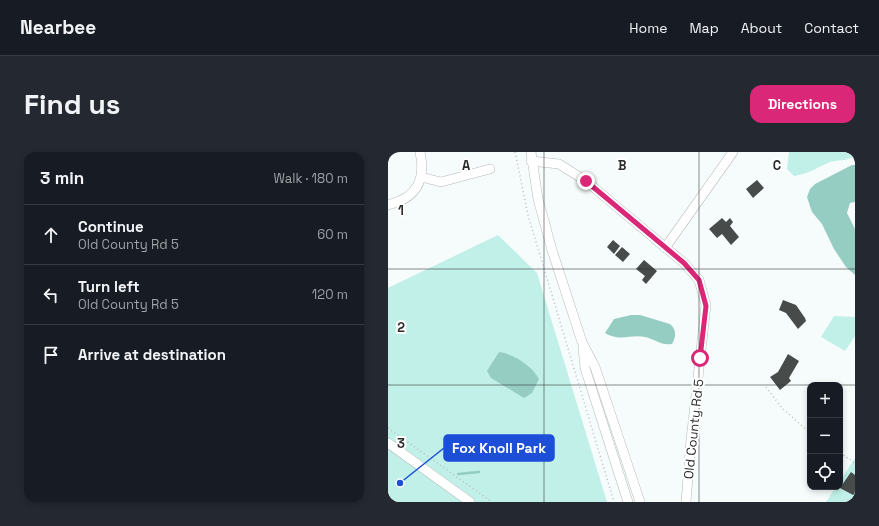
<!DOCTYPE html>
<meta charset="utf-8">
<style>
:root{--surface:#171b24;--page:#242831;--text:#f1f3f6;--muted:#9ea1a6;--line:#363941;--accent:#db2777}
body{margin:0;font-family:"Space Grotesk",sans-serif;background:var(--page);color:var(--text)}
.controls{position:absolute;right:12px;bottom:12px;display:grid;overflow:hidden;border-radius:8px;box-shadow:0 2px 6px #0003}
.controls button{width:36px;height:36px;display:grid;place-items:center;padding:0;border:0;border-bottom:1px solid var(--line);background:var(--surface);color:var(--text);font:20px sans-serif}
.stop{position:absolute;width:12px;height:12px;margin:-9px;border:3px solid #db2777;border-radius:50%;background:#fff}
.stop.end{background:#db2777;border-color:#fff;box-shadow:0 1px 4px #0008}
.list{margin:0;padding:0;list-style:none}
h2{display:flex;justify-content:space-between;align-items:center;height:52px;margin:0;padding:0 16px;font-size:17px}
h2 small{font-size:13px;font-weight:400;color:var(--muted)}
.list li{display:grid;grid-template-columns:26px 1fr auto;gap:12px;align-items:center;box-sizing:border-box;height:60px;padding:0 16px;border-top:1px solid var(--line)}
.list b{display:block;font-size:15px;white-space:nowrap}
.list p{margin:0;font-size:13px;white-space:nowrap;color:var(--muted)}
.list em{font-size:13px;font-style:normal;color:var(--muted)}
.icon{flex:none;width:22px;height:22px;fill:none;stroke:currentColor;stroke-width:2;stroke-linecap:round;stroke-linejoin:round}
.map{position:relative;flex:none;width:467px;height:350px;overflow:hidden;border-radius:12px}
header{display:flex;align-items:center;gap:24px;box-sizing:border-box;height:56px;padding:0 20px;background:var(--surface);border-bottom:1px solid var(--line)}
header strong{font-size:19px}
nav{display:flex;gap:22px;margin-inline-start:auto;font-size:14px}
.intro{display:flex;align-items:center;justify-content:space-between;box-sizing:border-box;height:96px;padding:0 24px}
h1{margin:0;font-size:28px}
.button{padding:10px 18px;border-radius:12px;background:var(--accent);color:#fff;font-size:14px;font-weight:700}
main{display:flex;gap:24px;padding:0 24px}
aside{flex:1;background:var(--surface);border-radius:12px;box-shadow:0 2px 6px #0003}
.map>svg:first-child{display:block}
</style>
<header>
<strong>Nearbee</strong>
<nav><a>Home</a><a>Map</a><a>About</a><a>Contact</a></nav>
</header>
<div class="intro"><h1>Find us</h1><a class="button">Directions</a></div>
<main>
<aside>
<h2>3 min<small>Walk · 180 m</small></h2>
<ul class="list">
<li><svg class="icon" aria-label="ahead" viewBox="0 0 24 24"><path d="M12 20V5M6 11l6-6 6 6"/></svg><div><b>Continue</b><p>Old County Rd 5</p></div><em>60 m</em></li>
<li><svg class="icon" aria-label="left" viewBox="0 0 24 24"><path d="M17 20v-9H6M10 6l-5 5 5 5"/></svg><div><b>Turn left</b><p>Old County Rd 5</p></div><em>120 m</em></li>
<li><svg class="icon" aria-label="arrive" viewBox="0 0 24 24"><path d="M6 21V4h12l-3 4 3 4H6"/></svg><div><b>Arrive at destination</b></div></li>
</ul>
</aside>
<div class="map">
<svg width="467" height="350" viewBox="0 0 467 350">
<rect width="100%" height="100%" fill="#f6fcfb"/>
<g fill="#c0f0e7">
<path d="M401 0H467V4C456 10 452 7 442 10 428 16 423 21 406 24L399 17Z"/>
<path d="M110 83 149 121 219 350H0V136Z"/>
<path d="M446 164 467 165V184L457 199 433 185Z"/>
<path d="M467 306V350H438L448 335H452V329Z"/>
</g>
<g fill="#96cdc3">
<path d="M464 13H467V50L462 51 459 61 467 77V123L458 115 446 97 434 72 424 60 419 45 422 37 427 32Z"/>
<path d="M243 163H252L282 172C289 178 288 185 284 192 273 194 267 187 257 185 242 182 233 190 217 181L226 167Z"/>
<path d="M111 200C126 202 144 214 151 227L144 241 136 246 103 226 99 219Z"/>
</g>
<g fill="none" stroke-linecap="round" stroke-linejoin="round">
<path stroke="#96cdc3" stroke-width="2.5" d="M70 322 91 320"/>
</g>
<g fill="#474c4b">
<path d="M369 28 376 36 365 46 358 37Z"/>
<path d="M334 66 338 70 342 66 345 70 342 74 351 85 343 93 334 82 329 86 321 77Z"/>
<path d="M225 88 232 94 226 102 219 95Z"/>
<path d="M234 95 242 102 235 110 227 103Z"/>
<path d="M256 108 269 119 258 132 254 128 257 124 248 117Z"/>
<path d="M395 148 408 153 417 166 418 169 410 177 398 161 391 158Z"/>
<path d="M400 202 411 209 401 226 403 229 392 238 382 225 390 220Z"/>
<path d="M463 320 467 323V341L465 343 452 336Z"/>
</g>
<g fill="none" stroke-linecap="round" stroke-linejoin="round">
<defs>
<g id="minor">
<path d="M143 0 150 47 164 98 194 190 207 215 252 350"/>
<path d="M143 9 171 12 198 29 296 111 311 128 318 153 303 288 298 350"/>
<path d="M33 25 53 30 102 17"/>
<path d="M0 53C29 46 38 28 32 0"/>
<path d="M277 96 345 0"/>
<path d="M195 195 197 216 240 350"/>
<path d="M0 291 82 350"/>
</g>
</defs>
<use href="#minor" stroke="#b5bab9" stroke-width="10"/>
<g stroke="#b9bdbd" stroke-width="1.5" stroke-dasharray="1 3" stroke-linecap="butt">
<path d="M127 0 140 63 226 350"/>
<path d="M378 235 394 256 422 281"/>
<path d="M0 276 104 350"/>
<path d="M452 301 467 311"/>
</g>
<use href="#minor" stroke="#fff" stroke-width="9"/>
</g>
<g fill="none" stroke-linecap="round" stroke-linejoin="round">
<path stroke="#db2777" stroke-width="5" d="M198 29 296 111 311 128 318 154 312 206"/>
</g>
<path fill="none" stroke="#2b2d2d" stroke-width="1" stroke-opacity="0.55" d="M156 0V350M311 0V350M0 117H467M0 233H422M452 233H467"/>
<g text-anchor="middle" stroke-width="4" stroke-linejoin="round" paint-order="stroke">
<g font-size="13" fill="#2b2d2d" stroke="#fff">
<text transform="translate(305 277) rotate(-84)" y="5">Old County Rd 5</text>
</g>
</g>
<g font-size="13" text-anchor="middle" font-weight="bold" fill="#2b2d2d" stroke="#fff" stroke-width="4" stroke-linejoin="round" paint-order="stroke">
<text x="78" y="18">A</text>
<text x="234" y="18">B</text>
<text x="389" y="18">C</text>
<text x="13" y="63">1</text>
<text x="13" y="180">2</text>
<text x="13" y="296">3</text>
</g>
<path fill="none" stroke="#1d4ed8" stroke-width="1.5" d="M12 331L56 296"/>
<circle fill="#1d4ed8" stroke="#fff" stroke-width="1.5" cx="12" cy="331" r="4"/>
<rect fill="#1d4ed8" stroke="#1d4ed8" stroke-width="1.5" x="56" y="283" width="110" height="26" rx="4"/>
<g font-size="14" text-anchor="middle" font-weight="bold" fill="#fff">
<text x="111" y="301">Fox Knoll Park</text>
</g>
</svg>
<div class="controls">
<button>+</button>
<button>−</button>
<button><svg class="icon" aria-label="locate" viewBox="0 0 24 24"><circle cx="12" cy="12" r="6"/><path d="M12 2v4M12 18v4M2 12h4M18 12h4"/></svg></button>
</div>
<div class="stop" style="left:312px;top:206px"></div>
<div class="stop end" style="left:198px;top:29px"></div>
</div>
</main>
